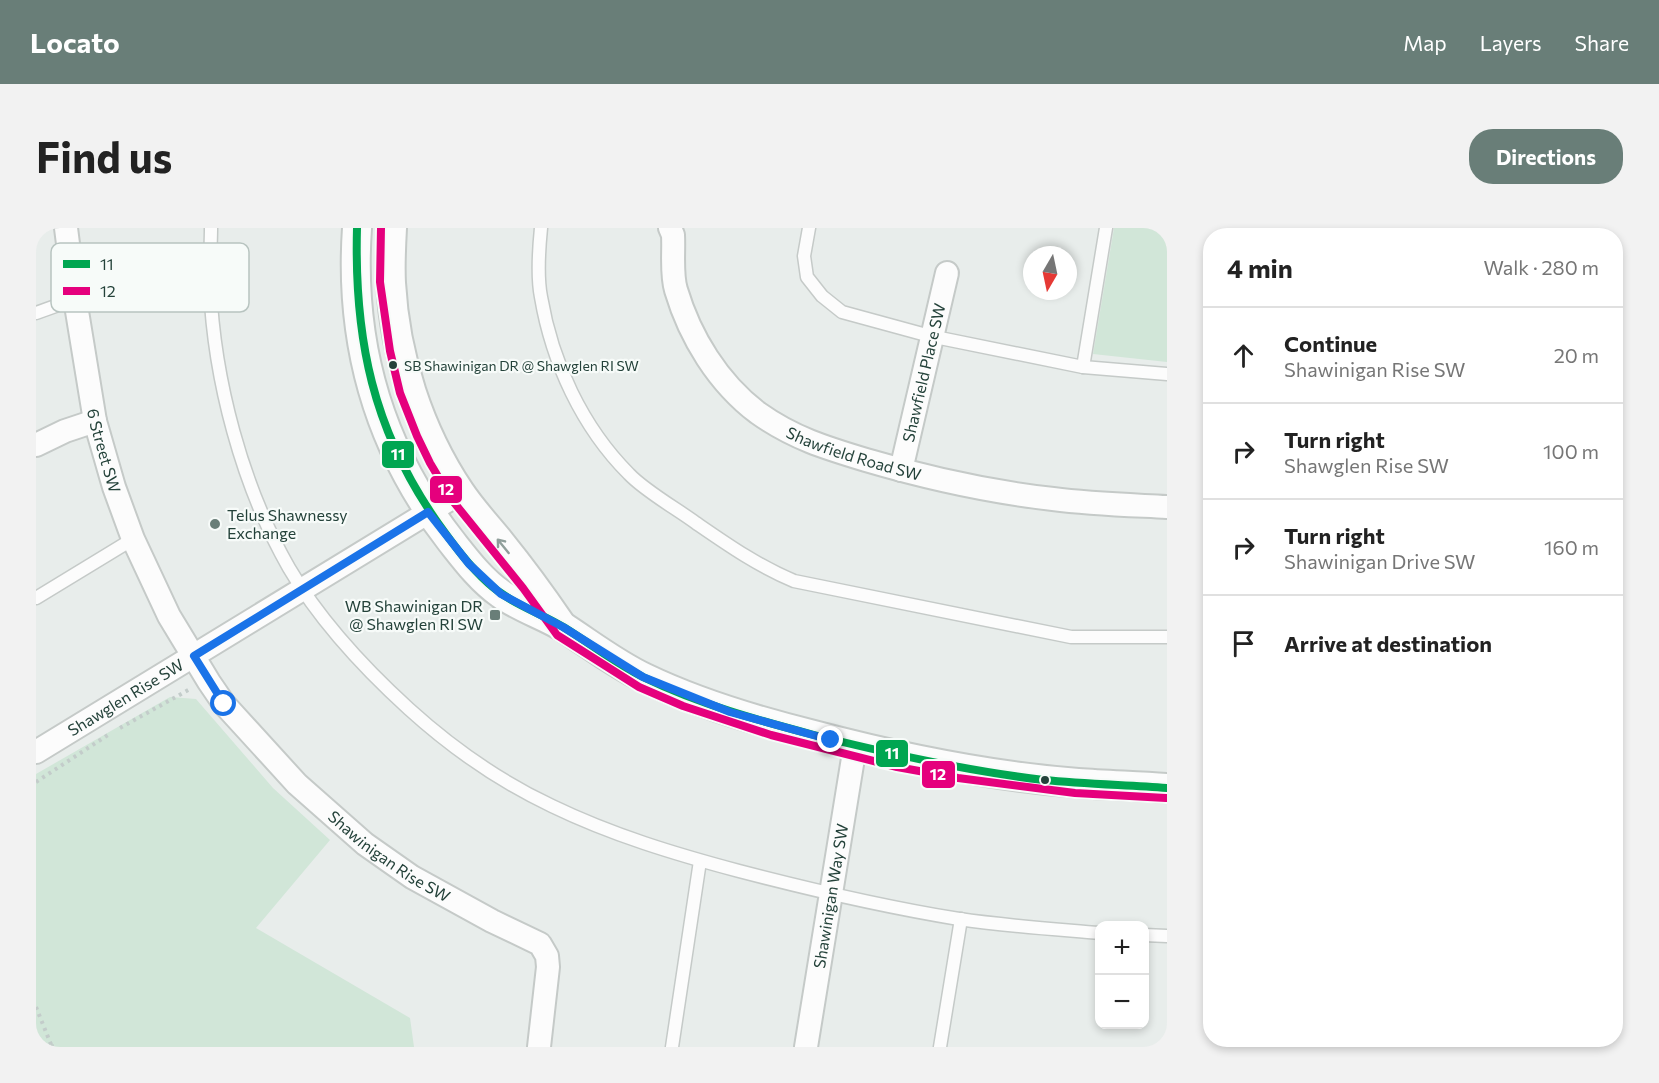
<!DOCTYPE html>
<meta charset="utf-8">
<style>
:root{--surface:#fff;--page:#f2f2f2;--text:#222;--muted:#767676;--line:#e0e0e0;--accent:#697e78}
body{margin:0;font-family:Commissioner,sans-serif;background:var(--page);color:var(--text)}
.controls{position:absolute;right:18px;bottom:18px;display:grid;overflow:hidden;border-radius:12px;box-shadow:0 3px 9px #0003}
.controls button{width:54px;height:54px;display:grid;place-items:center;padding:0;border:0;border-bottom:2px solid var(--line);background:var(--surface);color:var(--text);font:30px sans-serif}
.compass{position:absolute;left:987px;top:18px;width:54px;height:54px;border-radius:50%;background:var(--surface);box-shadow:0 3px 9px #0003;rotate:189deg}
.stop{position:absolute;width:18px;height:18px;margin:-14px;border:4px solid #1a73e8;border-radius:50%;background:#fff}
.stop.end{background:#1a73e8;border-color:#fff;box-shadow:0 2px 6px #0008}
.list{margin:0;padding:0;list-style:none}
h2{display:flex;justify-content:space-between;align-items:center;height:78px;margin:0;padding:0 24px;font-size:26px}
h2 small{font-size:20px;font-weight:400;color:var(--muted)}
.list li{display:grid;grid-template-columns:39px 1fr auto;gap:18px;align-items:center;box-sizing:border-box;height:96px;padding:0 24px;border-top:2px solid var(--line)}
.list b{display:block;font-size:22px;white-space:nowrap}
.list p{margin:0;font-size:20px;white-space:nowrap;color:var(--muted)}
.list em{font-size:20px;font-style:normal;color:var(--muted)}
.icon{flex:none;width:33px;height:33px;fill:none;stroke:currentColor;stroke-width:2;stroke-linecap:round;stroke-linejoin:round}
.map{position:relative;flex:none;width:1131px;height:819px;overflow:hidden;border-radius:24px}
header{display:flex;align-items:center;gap:36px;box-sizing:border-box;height:84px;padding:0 30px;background:var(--accent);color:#fff}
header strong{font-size:28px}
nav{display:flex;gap:33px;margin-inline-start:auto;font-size:21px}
.intro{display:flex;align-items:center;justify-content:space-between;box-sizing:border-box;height:144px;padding:0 36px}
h1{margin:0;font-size:42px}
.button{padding:15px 27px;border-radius:24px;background:var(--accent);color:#fff;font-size:21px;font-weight:700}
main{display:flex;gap:36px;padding:0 36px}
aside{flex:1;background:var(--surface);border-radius:24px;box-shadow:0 3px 9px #0003}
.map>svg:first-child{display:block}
</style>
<header>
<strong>Locato</strong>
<nav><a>Map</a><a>Layers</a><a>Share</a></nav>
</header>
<div class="intro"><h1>Find us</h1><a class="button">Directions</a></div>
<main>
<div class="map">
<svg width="1131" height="819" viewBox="0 0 1131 819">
<rect width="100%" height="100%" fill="#e8edeb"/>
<g fill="#d1e6d8">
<path d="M1078 0H1131V134L1057 126Z"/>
<path d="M134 469 160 471 237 560 294 612 220 700 374 790 378 819H0V546Z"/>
</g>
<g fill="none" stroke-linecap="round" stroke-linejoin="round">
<defs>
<g id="service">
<path d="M175 0C175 19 173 39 174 58 178 152 206 258 253 340 284 393 328 440 373 481 416 520 463 553 516 578 576 607 639 626 703 643 776 662 849 679 923 691 969 698 1017 701 1064 705"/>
<path d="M505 0C503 20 501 49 505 69 516 134 546 199 593 246 609 263 641 281 660 295 692 317 722 338 758 353L1035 409H1131"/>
<path d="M773 0 768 28 771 49 786 68 806 84 894 108 1047 139 1131 146"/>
<path d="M0 85 39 71"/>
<path d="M1047 139 1070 0"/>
<path d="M0 370 97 311"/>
<path d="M1108 707 1131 708"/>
<path d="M636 819 664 633"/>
<path d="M904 819 925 691"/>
</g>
<g id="minor">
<path id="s1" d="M30 0 39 71 59 193 78 259 97 311 133 388 173 454 188 476 261 556 329 616 376 649 456 693 504 716 511 728 512 739 503 819"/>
<path id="s2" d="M634 0 637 7C638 24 635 46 640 62 654 109 682 155 722 185 757 210 790 220 830 232 891 250 955 264 1017 271 1055 276 1093 277 1131 279"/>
<path d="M0 217 29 203 59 193"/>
<path id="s3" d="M865 242 911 45"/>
<path id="s4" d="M0 524 424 265"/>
<path id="s5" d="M770 819 819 518"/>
</g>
<g id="tertiary">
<path d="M321 0C313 116 343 221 415 313 430 332 445 352 465 366 484 380 508 387 529 400 555 417 581 437 609 450 663 476 721 493 778 507 865 530 953 548 1042 555 1071 557 1101 558 1131 560"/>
<path d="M356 0C355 18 354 37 355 55 359 128 383 203 424 264 436 282 451 298 464 314 485 340 505 367 524 395"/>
</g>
</defs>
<use href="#service" stroke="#c5cac8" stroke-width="15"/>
<use href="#minor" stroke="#c5cac8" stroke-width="26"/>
<use href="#tertiary" stroke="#c5cac8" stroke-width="32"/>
<g stroke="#c3ccca" stroke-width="4" stroke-dasharray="3 4.5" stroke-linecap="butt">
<path d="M84 500 156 460"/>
<path d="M0 554 75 505"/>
<path d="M0 779 16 819"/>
<path d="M0 815 21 819"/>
</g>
<use href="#service" stroke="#fcfcfc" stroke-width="12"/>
<use href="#minor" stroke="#fcfcfc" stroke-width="22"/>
<use href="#tertiary" stroke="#fcfcfc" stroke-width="28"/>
<defs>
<path id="bus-1" d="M321 0C318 111 337 203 402 295 417 316 433 338 452 355 475 376 503 384 529 400 556 417 581 436 609 450 663 476 721 492 778 507 854 526 931 543 1008 552 1049 556 1090 557 1131 560"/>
<path id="bus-2" d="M345 0 344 54 354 123 364 165 381 208 394 235 416 272 487 360 521 407 603 459 647 478 735 507 861 539 922 550 1039 565 1130 570"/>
</defs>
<use href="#bus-1" stroke="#f7fbf9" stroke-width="12"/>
<use href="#bus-2" stroke="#f7fbf9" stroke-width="12"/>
<use href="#bus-1" stroke="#00a651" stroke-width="8"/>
<use href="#bus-2" stroke="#e5007d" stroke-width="8"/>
</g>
<defs><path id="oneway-shaft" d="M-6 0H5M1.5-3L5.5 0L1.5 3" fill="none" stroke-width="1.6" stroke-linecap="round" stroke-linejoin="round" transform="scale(1.5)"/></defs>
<use stroke="#909f9b" href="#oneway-shaft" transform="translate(467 318) rotate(-129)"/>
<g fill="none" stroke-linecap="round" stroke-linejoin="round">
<path stroke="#1a73e8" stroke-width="8" d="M188 476 158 428 392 284 433 336 465 366 527 399 607 449 694 484 795 512"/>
</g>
<g fill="#24423a" stroke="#f7fbf9" stroke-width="2">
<circle cx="357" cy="137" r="5"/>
<circle cx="1009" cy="552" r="5"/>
</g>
<g fill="#697e78" stroke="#f7fbf9" stroke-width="2">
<circle cx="179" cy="296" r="6"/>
<rect x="453" y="381" width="12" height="12" rx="3"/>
</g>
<g text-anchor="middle" stroke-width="4.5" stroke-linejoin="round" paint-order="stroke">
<g font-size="14" fill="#24423a" stroke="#f7fbf9" text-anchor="start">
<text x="368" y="143">SB Shawinigan DR @ Shawglen RI SW</text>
</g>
<g font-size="16" fill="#24423a" stroke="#f7fbf9">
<text dy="6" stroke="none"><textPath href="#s3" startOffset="100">Shawfield Place SW</textPath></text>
<text dy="6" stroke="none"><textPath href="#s1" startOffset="226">6 Street SW</textPath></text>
<text dy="6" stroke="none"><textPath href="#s2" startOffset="318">Shawfield Road SW</textPath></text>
<text dy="6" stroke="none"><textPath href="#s4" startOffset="105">Shawglen Rise SW</textPath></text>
<text dy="6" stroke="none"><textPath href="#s1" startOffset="734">Shawinigan Rise SW</textPath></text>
<text dy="6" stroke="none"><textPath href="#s5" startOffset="153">Shawinigan Way SW</textPath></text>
</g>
<g font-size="16" fill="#24423a" stroke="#f7fbf9" text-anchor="start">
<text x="191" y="293">Telus Shawnessy<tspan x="191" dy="18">Exchange</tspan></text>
<text x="447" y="384" text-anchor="end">WB Shawinigan DR<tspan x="447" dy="18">@ Shawglen RI SW</tspan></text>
</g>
</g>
<rect x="15" y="15" width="198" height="69" rx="9" fill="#f7fbf9" stroke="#b8c4c0" stroke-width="1.5"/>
<rect x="27" y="32" width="27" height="8" fill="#00a651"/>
<rect x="27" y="59" width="27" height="8" fill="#e5007d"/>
<g font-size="16" fill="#24423a">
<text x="64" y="42">11</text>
<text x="64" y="69">12</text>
</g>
<g stroke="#f7fbf9" stroke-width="2">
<rect x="345" y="212" width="34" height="29" rx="6" fill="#00a651"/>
<rect x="393" y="247" width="34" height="29" rx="6" fill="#e5007d"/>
<rect x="839" y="511" width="34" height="29" rx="6" fill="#00a651"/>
<rect x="885" y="532" width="35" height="29" rx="6" fill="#e5007d"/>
</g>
<g font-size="16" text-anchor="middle" font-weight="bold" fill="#fff">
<text x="362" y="232">11</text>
<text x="410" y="267">12</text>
<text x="856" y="531">11</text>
<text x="902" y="552">12</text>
</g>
</svg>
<div class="controls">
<button>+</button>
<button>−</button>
</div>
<svg class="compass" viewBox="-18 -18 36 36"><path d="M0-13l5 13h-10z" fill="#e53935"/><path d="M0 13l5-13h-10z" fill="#767676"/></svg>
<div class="stop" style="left:188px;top:476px"></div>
<div class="stop end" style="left:795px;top:512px"></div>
</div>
<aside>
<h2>4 min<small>Walk · 280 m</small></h2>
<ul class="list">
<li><svg class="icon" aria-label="ahead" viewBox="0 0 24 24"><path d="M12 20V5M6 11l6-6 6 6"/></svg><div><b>Continue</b><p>Shawinigan Rise SW</p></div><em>20 m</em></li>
<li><svg class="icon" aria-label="right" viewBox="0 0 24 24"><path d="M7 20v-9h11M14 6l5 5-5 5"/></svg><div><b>Turn right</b><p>Shawglen Rise SW</p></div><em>100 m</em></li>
<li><svg class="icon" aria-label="right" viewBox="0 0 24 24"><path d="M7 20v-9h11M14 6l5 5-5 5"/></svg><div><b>Turn right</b><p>Shawinigan Drive SW</p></div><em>160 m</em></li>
<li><svg class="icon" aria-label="arrive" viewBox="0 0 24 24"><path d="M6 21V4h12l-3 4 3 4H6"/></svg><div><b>Arrive at destination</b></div></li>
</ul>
</aside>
</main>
